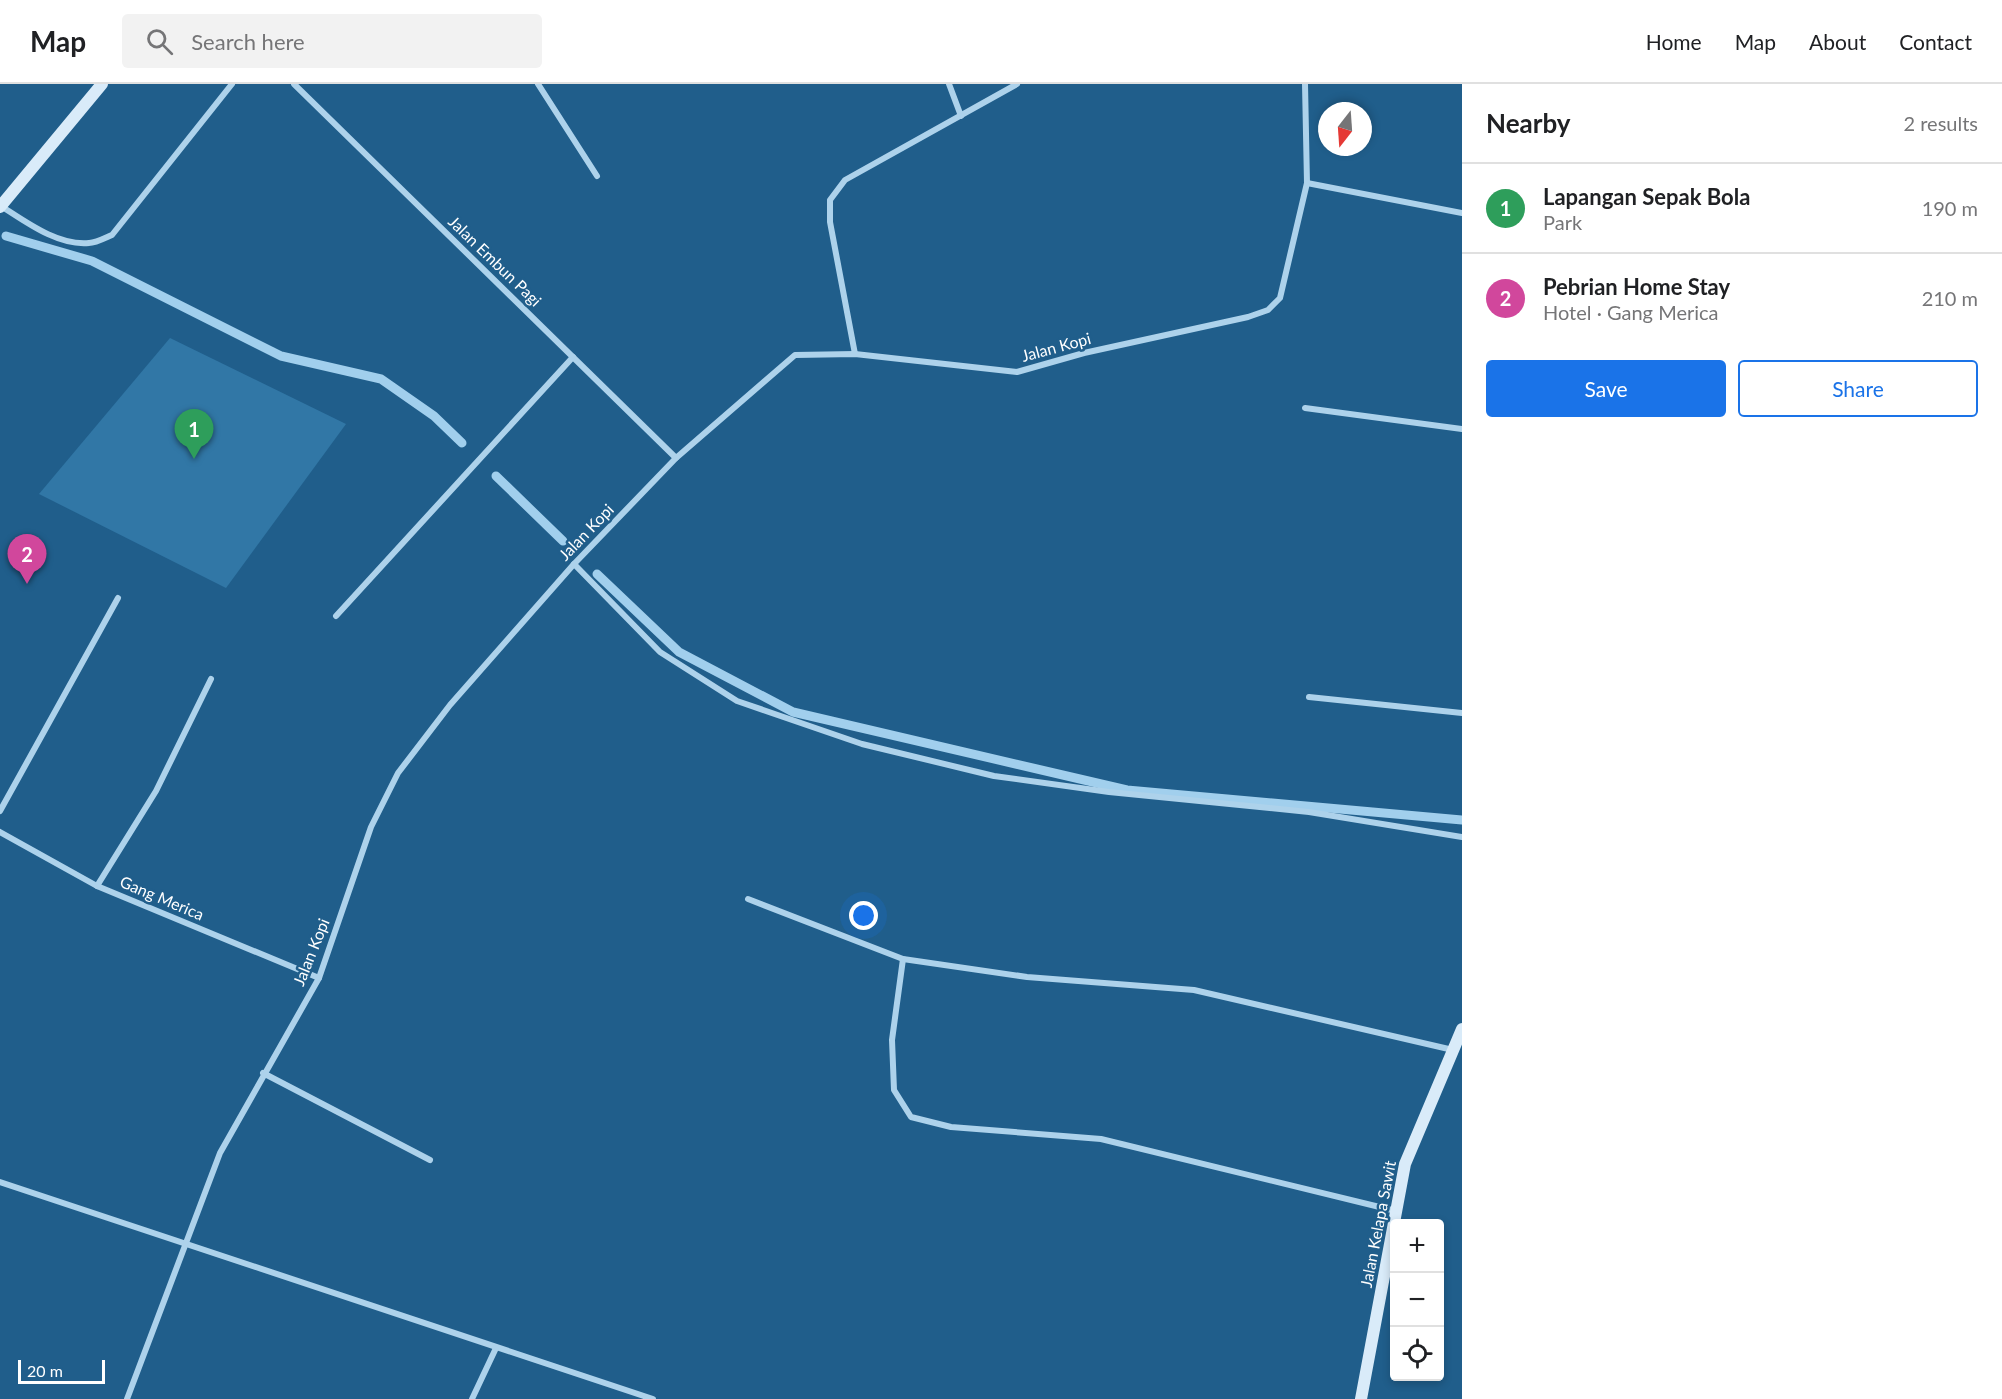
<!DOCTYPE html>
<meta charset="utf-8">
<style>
:root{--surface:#fff;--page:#f2f2f2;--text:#202124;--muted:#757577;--line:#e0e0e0;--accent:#1a73e8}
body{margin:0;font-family:Lato,sans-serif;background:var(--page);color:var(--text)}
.controls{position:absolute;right:18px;bottom:18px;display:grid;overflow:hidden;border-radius:6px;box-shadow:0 3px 9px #0003}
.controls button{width:54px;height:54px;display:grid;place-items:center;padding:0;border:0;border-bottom:2px solid var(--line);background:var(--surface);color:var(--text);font:30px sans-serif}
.compass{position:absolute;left:1318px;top:18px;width:54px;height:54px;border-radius:50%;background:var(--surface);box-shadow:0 3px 9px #0003;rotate:197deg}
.scale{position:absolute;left:18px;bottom:15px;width:87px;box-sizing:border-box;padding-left:6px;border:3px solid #fff;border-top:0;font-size:16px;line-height:21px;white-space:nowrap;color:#fff;-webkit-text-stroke:4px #205e8b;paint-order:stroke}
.you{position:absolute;left:864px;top:832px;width:21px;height:21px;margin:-15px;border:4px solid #fff;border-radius:50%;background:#1a73e8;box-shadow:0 0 0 9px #1a73e833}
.badge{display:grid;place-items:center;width:39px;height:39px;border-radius:50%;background:var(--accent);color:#fff;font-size:20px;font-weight:700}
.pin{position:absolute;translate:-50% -50px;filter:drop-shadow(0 2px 3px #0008)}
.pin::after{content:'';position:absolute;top:32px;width:21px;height:18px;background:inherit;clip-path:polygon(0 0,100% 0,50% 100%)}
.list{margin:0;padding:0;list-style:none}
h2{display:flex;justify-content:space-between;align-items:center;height:78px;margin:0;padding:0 24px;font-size:26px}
h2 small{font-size:20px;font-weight:400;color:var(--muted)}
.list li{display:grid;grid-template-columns:39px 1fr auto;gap:18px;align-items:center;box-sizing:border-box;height:90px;padding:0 24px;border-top:2px solid var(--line)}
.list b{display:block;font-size:22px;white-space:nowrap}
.list p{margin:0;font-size:20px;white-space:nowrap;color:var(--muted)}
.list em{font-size:20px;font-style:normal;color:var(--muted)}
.actions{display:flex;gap:12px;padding:18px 24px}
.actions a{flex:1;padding:14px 0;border:2px solid var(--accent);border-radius:6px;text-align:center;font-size:21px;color:var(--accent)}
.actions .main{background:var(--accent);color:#fff}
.icon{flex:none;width:33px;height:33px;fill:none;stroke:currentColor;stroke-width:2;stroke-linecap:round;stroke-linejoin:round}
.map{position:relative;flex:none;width:1462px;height:1315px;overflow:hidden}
header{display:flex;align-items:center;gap:36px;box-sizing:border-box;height:84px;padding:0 30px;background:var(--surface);border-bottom:2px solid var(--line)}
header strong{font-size:28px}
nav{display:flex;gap:33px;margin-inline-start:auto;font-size:21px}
.search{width:420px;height:54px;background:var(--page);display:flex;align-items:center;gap:15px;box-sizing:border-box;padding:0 21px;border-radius:6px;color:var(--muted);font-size:22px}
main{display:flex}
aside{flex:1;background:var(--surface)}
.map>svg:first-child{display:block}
</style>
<header>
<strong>Map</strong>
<div class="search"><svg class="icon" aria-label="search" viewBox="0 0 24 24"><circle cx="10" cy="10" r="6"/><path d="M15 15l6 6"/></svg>Search here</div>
<nav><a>Home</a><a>Map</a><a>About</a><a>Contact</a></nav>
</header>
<main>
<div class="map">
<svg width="1462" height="1315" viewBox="0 0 1462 1315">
<rect width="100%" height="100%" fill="#205e8b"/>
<path fill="#3177a6" d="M170 254 346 340 226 504 39 410Z"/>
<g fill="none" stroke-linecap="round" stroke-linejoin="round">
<g stroke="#a1cfed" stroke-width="9">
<path d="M6 152 92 177 281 272 381 295 434 332 462 359"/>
<path d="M496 392 563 457"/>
<path d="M597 490 679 568 793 628 1127 706 1462 736"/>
</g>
<g stroke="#add2eb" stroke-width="6">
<path d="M294 0 676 374"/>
<path d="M538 0 597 92"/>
<path d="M949 0 961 32"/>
<path d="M1307 99 1462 129"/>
<path d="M1 122C26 138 58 162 89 159 96 159 105 154 112 151L232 0"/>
<path d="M855 270 830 138V116L845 96 1017 0"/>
<path d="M1305 324 1462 345"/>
<path d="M574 480 660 568 737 617 862 660 994 692 1109 708 1309 728 1462 753"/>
<path d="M336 532 573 273"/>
<path d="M1309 613 1462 629"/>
<path d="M0 727 118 514"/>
<path d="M0 748 97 802 319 894"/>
<path d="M97 802 156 707 211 595"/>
<path d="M748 815 903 875 1027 893 1194 906 1453 966"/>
<path d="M903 875 892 956 894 1006 911 1033 951 1043 1101 1055 1396 1127"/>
<path d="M263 989 430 1076"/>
<path d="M0 1098 653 1315"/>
<path d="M127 1315 220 1069 319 894 371 743 398 689 450 621 574 480 676 374 795 271 855 270 1017 288 1084 269 1248 233 1268 226 1280 214 1307 99 1305 0"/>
<path d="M472 1315 496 1264"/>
</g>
<g stroke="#d9ebf9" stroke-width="12">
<path d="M0 123 102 0"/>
<path d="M1361 1315 1405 1080 1462 945"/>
</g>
</g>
<g text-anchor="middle" stroke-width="5" stroke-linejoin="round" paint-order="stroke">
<g font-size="16" fill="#fff" stroke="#205e8b">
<text transform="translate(495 177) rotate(44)" y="6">Jalan Embun Pagi</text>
<text transform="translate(1056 263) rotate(-15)" y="6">Jalan Kopi</text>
<text transform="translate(586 448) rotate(-46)" y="6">Jalan Kopi</text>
<text transform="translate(162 814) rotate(23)" y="6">Gang Merica</text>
<text transform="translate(311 868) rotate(-68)" y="6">Jalan Kopi</text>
<text transform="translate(1378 1140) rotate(-79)" y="6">Jalan Kelapa Sawit</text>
</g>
</g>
</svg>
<div class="controls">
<button>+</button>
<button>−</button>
<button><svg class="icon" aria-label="locate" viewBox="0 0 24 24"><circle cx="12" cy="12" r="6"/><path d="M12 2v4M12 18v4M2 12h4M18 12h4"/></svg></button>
</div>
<svg class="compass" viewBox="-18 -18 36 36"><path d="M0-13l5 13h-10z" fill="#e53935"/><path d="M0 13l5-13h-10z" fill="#757577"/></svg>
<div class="scale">20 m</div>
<div class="you"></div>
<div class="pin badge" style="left:194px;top:375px;background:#2e9e5b">1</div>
<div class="pin badge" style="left:27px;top:500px;background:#d1479c">2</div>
</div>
<aside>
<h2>Nearby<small>2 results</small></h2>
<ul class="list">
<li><span class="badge" style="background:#2e9e5b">1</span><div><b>Lapangan Sepak Bola</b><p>Park</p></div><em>190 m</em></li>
<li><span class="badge" style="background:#d1479c">2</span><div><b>Pebrian Home Stay</b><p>Hotel · Gang Merica</p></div><em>210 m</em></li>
</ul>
<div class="actions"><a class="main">Save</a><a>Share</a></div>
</aside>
</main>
